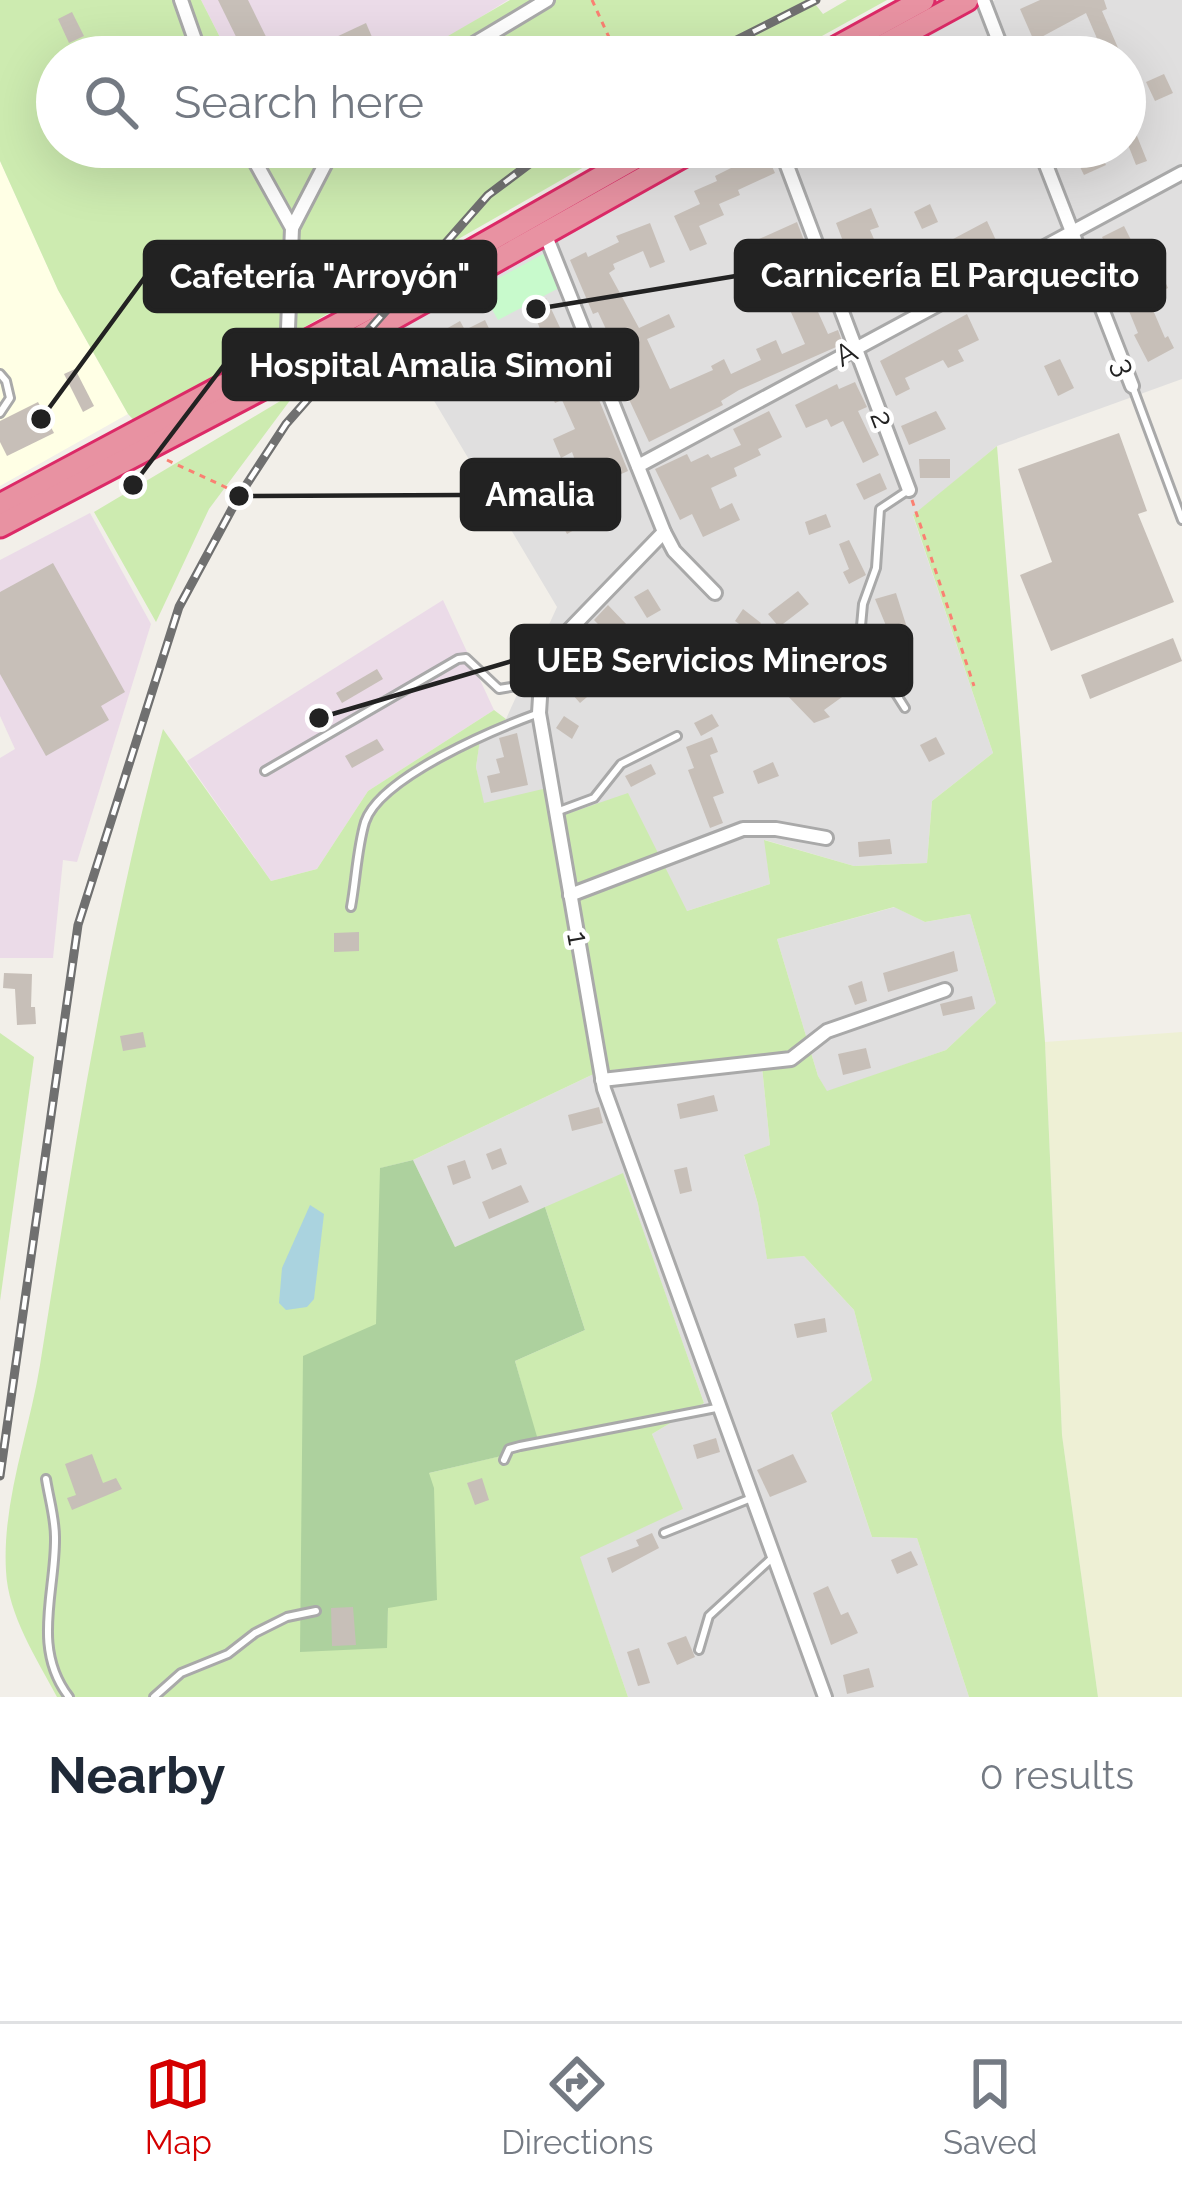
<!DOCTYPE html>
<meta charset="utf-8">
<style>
:root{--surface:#fff;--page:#f2f2f3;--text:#1f2937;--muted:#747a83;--line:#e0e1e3;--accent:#d40000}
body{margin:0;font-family:Raleway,sans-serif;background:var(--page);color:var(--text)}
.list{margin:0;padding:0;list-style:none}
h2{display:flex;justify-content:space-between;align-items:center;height:156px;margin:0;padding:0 48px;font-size:51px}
h2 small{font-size:39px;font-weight:400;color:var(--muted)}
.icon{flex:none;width:66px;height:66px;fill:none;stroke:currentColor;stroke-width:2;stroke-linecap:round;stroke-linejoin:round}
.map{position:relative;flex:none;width:1182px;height:1697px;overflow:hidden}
.search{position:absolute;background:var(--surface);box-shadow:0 12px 48px #0002;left:36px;right:36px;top:36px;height:132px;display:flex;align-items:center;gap:30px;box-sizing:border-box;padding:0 42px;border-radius:66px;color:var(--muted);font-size:45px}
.sheet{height:324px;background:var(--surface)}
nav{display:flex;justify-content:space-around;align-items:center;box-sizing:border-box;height:168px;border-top:3px solid var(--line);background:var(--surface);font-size:33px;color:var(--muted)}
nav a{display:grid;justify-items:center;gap:6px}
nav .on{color:var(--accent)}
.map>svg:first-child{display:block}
</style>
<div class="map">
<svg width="1182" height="1697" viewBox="0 0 1182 1697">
<rect width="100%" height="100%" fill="#f2efe9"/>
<g fill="#e0dfdf">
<path d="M995 0H1182V379L997 446 913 516 993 753 932 801 927 863 854 866 765 840 770 884 687 911 551 819 483 804 476 767 480 739 506 719 557 607 393 332 725 147H1125V57H889Z"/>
<path d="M895 907 925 922 970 914 996 1003 946 1050 827 1092 818 1076 777 939Z"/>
<path d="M761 1057 770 1145 744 1156 758 1204 767 1258 804 1256 854 1310 872 1380 831 1414 872 1537 917 1538 969 1697H628L579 1556 682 1509 652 1434 704 1403 623 1174 455 1247 413 1160 600 1071Z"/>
</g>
<g fill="#ebdbe8">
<path d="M201 0H508L417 57H230Z"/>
<path d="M90 513 151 624 77 862 63 860 53 958H0V758L15 749 0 716V560Z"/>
<path d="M443 600 494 710 368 791 317 869 271 881 187 761Z"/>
</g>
<path fill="#ffffe5" d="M0 161 58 290 128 414 0 486Z"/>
<path fill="#eef0d5" d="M1182 1032V1697H1098L1062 1435 1045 1042Z"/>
<g fill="#cdebb0" fill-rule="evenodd">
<path d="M0 0H201L230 57H57V147H281L290 163 310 147H619L287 337V350L140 427 128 414 58 290 0 161Z"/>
<path d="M510 0H812L823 14 847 0H887L784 57H421L448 36Z"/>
<path d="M297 391 209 509 156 622 94 512Z"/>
<path d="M997 446 1045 1042 1062 1435 1098 1697H969L917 1538 872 1537 831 1413 872 1380 854 1310 804 1256 767 1259 758 1204 744 1155 770 1145 761 1057 600 1071 413 1160 381 1168 386 1648 388 1608 429 1473 539 1447 515 1361 585 1330 545 1207 623 1173 704 1403 652 1434 683 1509 580 1557 628 1697H57C37 1659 8 1615 6 1571 2 1501 29 1433 40 1365 74 1151 107 939 163 729L271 881 317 869 368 791 494 710 506 719 480 740 476 767 484 803 547 788 552 819 628 793 687 911 770 884 764 840 854 866 927 863 932 801 993 753 913 515ZM894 907 925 922 970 914 996 1003 946 1050 827 1091 818 1076 777 939Z"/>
<path d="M0 1033 34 1057 0 1301Z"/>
</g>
<path fill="#add19e" d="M413 1160 455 1247 545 1207 585 1330 515 1361 540 1447 429 1473 434 1488 437 1600 388 1608 387 1648 300 1652 303 1356 376 1324 380 1168Z"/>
<path fill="#c8facc" d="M545 253 559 288 498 320 480 288Z"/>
<path fill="#aad3df" d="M310 1205 324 1214 314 1299 307 1307 286 1310 279 1303 282 1268Z"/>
<g fill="#c7bfb8">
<path d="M218 0H248L276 57H246Z"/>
<path d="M1040 0H1104L1107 9 1102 11 1122 57H1105L1086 13 1034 41 1020 9Z"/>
<path d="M72 12 84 36 69 43 58 19Z"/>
<path d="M366 23 378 51 364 57H343L334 38Z"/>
<path d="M981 36 990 57H972L966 43Z"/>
<path d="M1164 74 1173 93 1155 101 1146 82Z"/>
<path d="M1127 111 1147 161 1136 165 1125 137Z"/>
<path d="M806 147H831L836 159 816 168Z"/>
<path d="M765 151 775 173 738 190 740 195 719 204 724 215 699 226 707 244 690 251 674 216 700 204 694 191 717 181 715 176Z"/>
<path d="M1099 151 1106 165 1084 175 1077 161Z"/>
<path d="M930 204 938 222 922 229 914 212Z"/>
<path d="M871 208 879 227 870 230 900 299 870 312 836 223Z"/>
<path d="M987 221 1001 251 988 257 985 251 954 266 961 280 938 291 923 255Z"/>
<path d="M797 222 805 243 767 259 759 239Z"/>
<path d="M650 223 665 262 650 268 643 251 613 264 615 269 609 273 639 328 669 314 675 327 647 339 670 389 713 370 711 366 724 359 731 374 761 360 756 349 776 340 782 354 805 344 786 301 767 309 760 293 811 271 818 288 809 292 828 334 838 330 843 344 739 390 721 401 723 405 649 442 626 393 617 366 621 363 611 340 598 312 593 314 570 260 586 252 588 257 619 242 616 236Z"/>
<path d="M1124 226 1133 244 1110 254 1102 237Z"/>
<path d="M280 242V257L259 268 250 252Z"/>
<path d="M1161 273 1168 288 1148 298 1141 283Z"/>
<path d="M546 298 563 334 571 331 628 471 594 486 608 511 567 534 561 523 592 506 572 452 561 458 553 439 575 429 562 400 555 403 549 390 561 385 531 305Z"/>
<path d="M1150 303 1165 338 1168 336 1174 348 1148 362 1134 335 1138 333 1129 311Z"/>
<path d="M967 314 979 340 958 350 964 361 948 368 943 360 905 378 910 389 896 396 880 361Z"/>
<path d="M485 320 501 354 488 360 483 349 464 360 446 329 460 321 465 330Z"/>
<path d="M1060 359 1074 388 1058 396 1044 366Z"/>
<path d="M75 369 94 406 83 412 64 374Z"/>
<path d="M855 382 867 407 858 411 879 455 863 463 843 421 831 427 827 419 806 428 795 405 837 384 839 389Z"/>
<path d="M38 402 54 433 7 456 0 442V421Z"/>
<path d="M769 411 782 437 758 449 761 455 734 468 737 476 711 488 720 509 732 503 740 520 703 537 692 514 680 520 655 469 687 454 691 462 708 454 711 458 741 445 733 429Z"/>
<path d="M936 411 946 429 909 445 901 426Z"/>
<path d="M1119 433 1147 511 1138 514 1174 602 1051 651 1020 575 1052 562 1018 469Z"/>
<path d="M919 459H950V478H920Z"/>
<path d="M880 473 887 489 864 500 856 484Z"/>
<path d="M826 514 831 527 809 535 805 522Z"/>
<path d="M849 540 866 575 849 584 843 572 849 569 839 544Z"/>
<path d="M53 563 125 692 101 706 109 720 46 756 0 674V592Z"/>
<path d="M648 589 661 610 647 618 634 597Z"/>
<path d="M798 591 809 604 779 627 768 614Z"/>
<path d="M896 593 910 637 894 645 875 599Z"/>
<path d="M608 605 627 625 606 645 614 652 587 685 593 692 580 703 557 677 589 650 583 644 600 626 594 620Z"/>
<path d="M743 609 761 623 753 634 735 621Z"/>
<path d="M712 626 724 647 688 663 678 640Z"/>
<path d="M1173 638 1182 661 1090 699 1081 675Z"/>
<path d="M817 660 834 681 839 678 849 692 824 710 830 717 814 723 783 691Z"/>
<path d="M377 669 383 679 342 703 336 693Z"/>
<path d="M712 714 719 726 701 736 694 723Z"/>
<path d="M564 716 579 726 572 739 556 728Z"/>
<path d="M517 733 528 785 491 793 487 776 500 773 496 759 504 757 499 738Z"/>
<path d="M712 737 718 752 710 755 724 793 713 797 723 823 710 828 688 770 694 768 686 747Z"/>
<path d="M936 737 945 754 929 762 920 745Z"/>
<path d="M377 739 384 750 352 768 345 756Z"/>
<path d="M773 762 779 776 758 784 753 771Z"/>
<path d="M651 764 656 774 631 787 625 776Z"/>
<path d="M890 839 892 854 859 857 858 842Z"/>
<path d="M359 932V951L334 952V933Z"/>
<path d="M954 951 958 971 888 992 883 973Z"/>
<path d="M4 973 32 974 31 1007H35L36 1024 17 1025 15 989 3 988Z"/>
<path d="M862 981 867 1001 855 1005 848 986Z"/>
<path d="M972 996 975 1009 943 1016 940 1004Z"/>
<path d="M143 1032 146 1047 123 1051 120 1036Z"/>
<path d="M866 1048 871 1068 843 1075 838 1054Z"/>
<path d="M714 1095 718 1111 680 1119 677 1104Z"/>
<path d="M599 1107 603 1123 572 1131 568 1115Z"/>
<path d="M501 1148 507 1164 492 1170 486 1154Z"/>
<path d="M465 1160 471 1178 453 1185 447 1166Z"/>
<path d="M687 1167 692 1191 680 1194 674 1170Z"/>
<path d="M521 1185 529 1202 489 1219 482 1202Z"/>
<path d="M825 1318 827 1332 797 1338 794 1324Z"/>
<path d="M716 1438 720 1452 697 1459 693 1445Z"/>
<path d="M92 1454 103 1483 116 1478 122 1489 72 1510 67 1498 76 1495 65 1464Z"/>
<path d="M793 1454 807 1482 770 1497 757 1470Z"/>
<path d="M482 1478 489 1500 475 1505 467 1483Z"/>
<path d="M652 1533 659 1548 612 1573 607 1558 639 1546 636 1540Z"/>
<path d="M911 1551 918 1565 897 1574 891 1560Z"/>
<path d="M828 1586 841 1615 848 1612 858 1633 831 1645 813 1593Z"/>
<path d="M353 1607 356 1645 332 1646 331 1608Z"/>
<path d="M686 1636 695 1657 677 1665 667 1643Z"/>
<path d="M639 1648 650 1683 638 1686 627 1652Z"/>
<path d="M869 1668 874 1687 847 1694 843 1675Z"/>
</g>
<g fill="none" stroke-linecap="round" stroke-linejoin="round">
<defs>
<g id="lane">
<path d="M0 374 6 381 10 398 0 413"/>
<path d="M1133 388 1182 520"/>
<path d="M905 708 860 637 863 604 876 568 880 509 907 491"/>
<path d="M265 771 458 659 466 658 499 689 541 682"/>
<path d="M559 811 594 798 621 764 677 736"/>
<path d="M351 907C356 880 357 849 365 822 380 777 495 729 539 713"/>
<path d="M504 1460 509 1449 520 1446 716 1408"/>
<path d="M46 1479C49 1498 55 1518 55 1537 56 1591 31 1648 69 1697"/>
<path d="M664 1533 749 1499"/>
<path d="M699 1650 709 1616 771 1559"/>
<path d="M154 1697 181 1673 228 1654 255 1633 287 1617 316 1611"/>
</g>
<g id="street">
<path d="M181 0 201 57"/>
<path d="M983 0 1005 57"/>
<path d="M452 57 547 0"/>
<path d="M247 147 292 228 287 354"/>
<path d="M780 147 909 490"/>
<path d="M1039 147 1132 386"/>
<path d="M292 228 334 147"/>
<path d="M544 231 664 532 674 551 715 593"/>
<path d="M638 466 1182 173"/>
<path d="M664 532 550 650 541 682 539 713 604 1089 825 1697"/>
<path d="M570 895 743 829H776L826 838"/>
<path d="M602 1080 791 1059 827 1031 945 990"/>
</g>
<g id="highway">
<path d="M819 57 923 0"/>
<path d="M862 57 967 0"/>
<path d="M0 505 401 291 654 147"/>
<path d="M0 526 362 336 699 147"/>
</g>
</defs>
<use href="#lane" stroke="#a9a9a9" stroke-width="12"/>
<use href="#street" stroke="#a9a9a9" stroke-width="18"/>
<use href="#highway" stroke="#dc2a67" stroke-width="27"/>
<g stroke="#fa8072" stroke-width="3" stroke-dasharray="6 6" stroke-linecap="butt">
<path d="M592 0 618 57"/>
<path d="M167 460 236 492"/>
<path d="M912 500 974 686"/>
</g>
<use href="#lane" stroke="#fff" stroke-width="6"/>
<use href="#street" stroke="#fff" stroke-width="12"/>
<use href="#highway" stroke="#e892a2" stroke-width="21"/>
<defs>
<g id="rail">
<path d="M703 57 816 0"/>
<path d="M0 1476 78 925 179 607 239 496 286 424 488 195 552 147"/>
</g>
</defs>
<use href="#rail" stroke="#707070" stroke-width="9"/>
<use href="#rail" stroke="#fff" stroke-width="4.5" stroke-dasharray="14" stroke-linecap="butt"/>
</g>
<g text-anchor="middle" stroke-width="9" stroke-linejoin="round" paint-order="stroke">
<g font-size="30" fill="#222" stroke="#fff">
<text transform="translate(846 354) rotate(-28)" y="10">A</text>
<text transform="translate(1124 367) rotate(68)" y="10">3</text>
<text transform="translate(882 419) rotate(69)" y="10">2</text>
<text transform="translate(578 938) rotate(80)" y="10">1</text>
</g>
</g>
<path fill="none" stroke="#222" stroke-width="4.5" d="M536 309L736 276M41 419L145 277M133 485L224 365M239 496L462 495M319 718L512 661"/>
<g fill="#222" stroke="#fff" stroke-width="4.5">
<circle cx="536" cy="309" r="12"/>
<circle cx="41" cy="419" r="12"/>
<circle cx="133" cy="485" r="12"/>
<circle cx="239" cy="496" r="12"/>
<circle cx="319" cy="718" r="12"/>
</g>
<g fill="#222" stroke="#222" stroke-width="4.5">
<rect x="736" y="241" width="428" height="69" rx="12"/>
<rect x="145" y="242" width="350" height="69" rx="12"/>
<rect x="224" y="330" width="413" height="69" rx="12"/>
<rect x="462" y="460" width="157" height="69" rx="12"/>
<rect x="512" y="626" width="399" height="69" rx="12"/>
</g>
<g font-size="33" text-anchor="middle" font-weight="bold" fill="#fff">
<text x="950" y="287">Carnicería El Parquecito</text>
<text x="320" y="288">Cafetería "Arroyón"</text>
<text x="431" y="377">Hospital Amalia Simoni</text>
<text x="540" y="506">Amalia</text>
<text x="712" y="672">UEB Servicios Mineros</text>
</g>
</svg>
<div class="search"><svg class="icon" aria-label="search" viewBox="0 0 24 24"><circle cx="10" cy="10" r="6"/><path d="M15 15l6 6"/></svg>Search here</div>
</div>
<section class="sheet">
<h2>Nearby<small>0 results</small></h2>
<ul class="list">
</ul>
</section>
<nav>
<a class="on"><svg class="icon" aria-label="map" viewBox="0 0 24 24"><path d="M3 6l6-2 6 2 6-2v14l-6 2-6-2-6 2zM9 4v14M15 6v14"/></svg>Map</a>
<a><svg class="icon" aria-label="directions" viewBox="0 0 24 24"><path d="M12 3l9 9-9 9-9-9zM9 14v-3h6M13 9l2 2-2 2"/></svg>Directions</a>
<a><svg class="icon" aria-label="saved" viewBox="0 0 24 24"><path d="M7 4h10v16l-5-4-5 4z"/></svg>Saved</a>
</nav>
